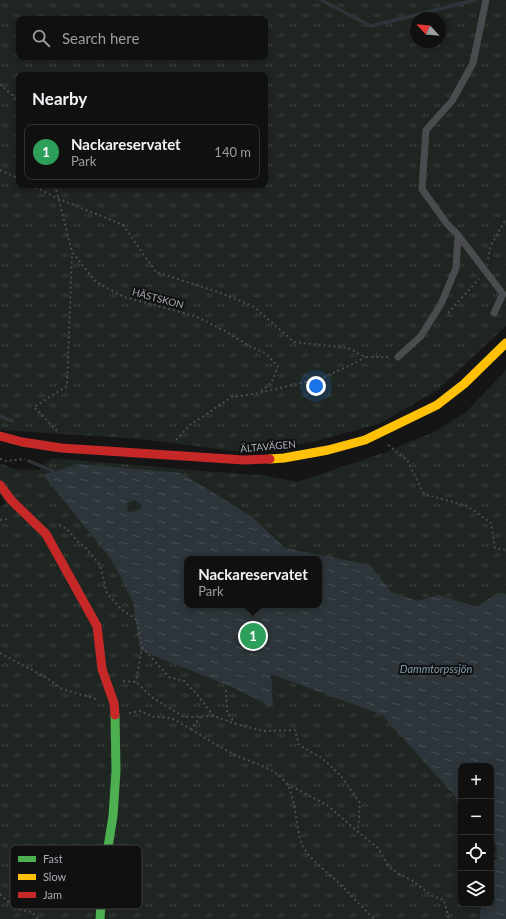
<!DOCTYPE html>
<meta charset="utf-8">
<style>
:root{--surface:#101010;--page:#191919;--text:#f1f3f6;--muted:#9c9d9f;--line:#303030;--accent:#2563eb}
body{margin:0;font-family:Lato,sans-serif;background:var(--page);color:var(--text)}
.controls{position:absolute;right:12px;bottom:12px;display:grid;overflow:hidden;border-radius:8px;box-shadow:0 2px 6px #0003}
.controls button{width:36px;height:36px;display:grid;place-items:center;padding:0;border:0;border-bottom:1px solid var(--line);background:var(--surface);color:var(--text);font:20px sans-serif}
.compass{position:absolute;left:410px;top:12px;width:36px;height:36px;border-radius:50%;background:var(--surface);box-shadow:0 2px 6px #0003;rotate:296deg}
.you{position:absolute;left:316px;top:386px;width:14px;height:14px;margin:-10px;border:3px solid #fff;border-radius:50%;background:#1a73e8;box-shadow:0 0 0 6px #1a73e833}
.badge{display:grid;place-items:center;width:26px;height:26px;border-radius:50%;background:var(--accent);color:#fff;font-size:13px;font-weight:700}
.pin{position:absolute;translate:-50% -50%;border:2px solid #fff;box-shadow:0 1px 4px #0006}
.popup{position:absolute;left:184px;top:556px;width:138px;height:52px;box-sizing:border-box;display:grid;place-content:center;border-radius:8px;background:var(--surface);filter:drop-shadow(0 1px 3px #0005);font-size:13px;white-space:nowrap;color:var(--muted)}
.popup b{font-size:15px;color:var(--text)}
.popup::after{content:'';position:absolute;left:50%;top:100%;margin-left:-8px;border:8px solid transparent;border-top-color:var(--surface)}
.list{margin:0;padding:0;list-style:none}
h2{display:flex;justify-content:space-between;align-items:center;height:52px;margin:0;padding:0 16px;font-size:17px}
h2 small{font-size:13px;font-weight:400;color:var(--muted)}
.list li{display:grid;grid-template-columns:26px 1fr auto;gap:12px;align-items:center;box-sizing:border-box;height:56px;margin:0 8px 8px;padding:0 8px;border:1px solid var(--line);border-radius:8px}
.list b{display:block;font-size:15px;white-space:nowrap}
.list p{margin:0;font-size:13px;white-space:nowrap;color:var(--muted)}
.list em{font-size:13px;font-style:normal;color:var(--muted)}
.icon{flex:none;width:22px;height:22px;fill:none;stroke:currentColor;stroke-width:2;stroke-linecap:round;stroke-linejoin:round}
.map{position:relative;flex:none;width:506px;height:919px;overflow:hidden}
.search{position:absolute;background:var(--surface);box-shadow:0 2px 6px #0003;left:16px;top:16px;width:252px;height:44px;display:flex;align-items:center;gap:10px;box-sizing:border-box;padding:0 14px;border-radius:8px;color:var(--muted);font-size:15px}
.panel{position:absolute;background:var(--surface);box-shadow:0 2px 6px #0003;left:16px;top:72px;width:252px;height:116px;border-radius:8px}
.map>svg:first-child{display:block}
</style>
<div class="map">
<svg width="506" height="919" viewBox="0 0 506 919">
<defs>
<pattern id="park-tufts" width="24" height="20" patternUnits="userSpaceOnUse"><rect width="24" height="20" fill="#1f2520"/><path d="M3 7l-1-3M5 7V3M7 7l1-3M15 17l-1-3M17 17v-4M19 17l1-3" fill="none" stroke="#3d423e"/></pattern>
<pattern id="water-ripples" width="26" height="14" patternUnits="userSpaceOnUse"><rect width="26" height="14" fill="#2d353a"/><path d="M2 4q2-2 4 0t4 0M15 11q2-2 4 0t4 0" fill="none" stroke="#495054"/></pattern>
</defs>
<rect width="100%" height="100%" fill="#151516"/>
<g fill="url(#park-tufts)" fill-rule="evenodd">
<path d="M0 0H506V326L439 389 379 424 312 442 242 452 140 439 0 430ZM416 18H440V42H416ZM19 19H265V57H19ZM19 75H265V185H19Z"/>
<path d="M506 370V919H0V507L6 503 0 494V463L13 469 39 470 52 458 216 472 261 475 297 482 386 452 434 432 466 412ZM187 559H319V605H187ZM461 766H491V904H461Z"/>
</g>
<path fill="url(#water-ripples)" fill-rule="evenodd" d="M79 464 181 473 251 516 285 548 370 565 391 592 417 601 439 595 476 607 498 593 506 594V919H480L481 904H491V863L498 858 496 844 491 845V766H461V810L454 795 382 715 271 674 273 707 234 688 140 650 133 602 111 559 43 475ZM134 500 141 505V509L128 513 126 504ZM187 559H319V605H187Z"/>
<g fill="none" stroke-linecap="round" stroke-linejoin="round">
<g stroke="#2d353a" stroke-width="3.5">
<path d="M321 0 371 26 475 0"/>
<path d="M0 416 12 421"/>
<path d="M29 461 53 471"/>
</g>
<g stroke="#4b4d4f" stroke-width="2" stroke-dasharray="2 3" stroke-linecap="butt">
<path d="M0 84 12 95 19 105"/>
<path d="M0 170 19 179"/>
<path d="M31 185 57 198 123 225 156 272 218 292 253 306 294 342 348 348 365 357H388"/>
<path d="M55 185 72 252 96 282 124 297 195 316 225 331 249 346 265 353 278 366 272 382 259 393"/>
<path d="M488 259 490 247 506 219"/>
<path d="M448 313 479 279"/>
<path d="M57 431 34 407 67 386 72 253"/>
<path d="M176 440 190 425 232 397 259 393 322 378 355 363 365 357"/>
<path d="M388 445 407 460 424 494 467 506 491 523 495 548 506 550"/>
<path d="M0 459 6 461 25 459"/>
<path d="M0 520 8 519"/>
<path d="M59 525 67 529 79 543 86 548 100 565 107 594 121 609 137 620 142 647 136 682"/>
<path d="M142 647 169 677 184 681 195 692 214 716"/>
<path d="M0 653 47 678 62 689 96 699"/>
<path d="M123 681 136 682 153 698 184 717 214 716 236 724 263 731 295 730 299 745 322 758 341 776 360 803 358 832 378 848 389 867 399 874 413 881 432 896 444 900 449 919"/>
<path d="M226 690 227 712 235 723"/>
<path d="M129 713 140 711 154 717 171 718 191 729 201 716"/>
<path d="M191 729C205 738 219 747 234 754 251 763 275 767 287 784 296 798 295 828 303 846 310 860 327 872 339 883 350 894 360 905 371 916L375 919"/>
<path d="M287 784 327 805 358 832"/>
<path d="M0 894 16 909 32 912 38 919"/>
</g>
<g stroke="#4a4b4e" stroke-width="7">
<path d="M486 0 473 63 452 101 426 130 422 189 447 224 458 235 503 294 494 313"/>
<path d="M398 357 421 336 441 304 456 268 458 235"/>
</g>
<path stroke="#4caf50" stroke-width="9" d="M100 919 103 878 113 816 116 771 115 715"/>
<path stroke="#ffc107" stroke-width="9" d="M270 459 284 458 328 450 365 440 437 405 464 384 506 343"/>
<g stroke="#c62828" stroke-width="9">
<path d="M0 436 22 442 61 448 244 460 270 459"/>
<path d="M0 485 11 500 46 534 97 626 102 669 114 703 115 715"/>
</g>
</g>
<g text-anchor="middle" stroke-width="4" stroke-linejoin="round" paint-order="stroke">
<g font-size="10" fill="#a8adb5" stroke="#101011">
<text transform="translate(158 298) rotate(15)" y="4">HÄSTSKON</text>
<text transform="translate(268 446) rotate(-5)" y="4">ÄLTAVÄGEN</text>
</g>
<g font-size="11" font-style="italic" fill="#839cac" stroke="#101011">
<text x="436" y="673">Dammtorpssjön</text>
</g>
</g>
<rect x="10" y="845" width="132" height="64" rx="6" fill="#101011" stroke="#3e3f42" stroke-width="1"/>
<rect x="18" y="856" width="18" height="6" fill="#4caf50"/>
<rect x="18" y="874" width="18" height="6" fill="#ffc107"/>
<rect x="18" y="892" width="18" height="6" fill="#c62828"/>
<g font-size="11" fill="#a8adb5">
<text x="43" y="863">Fast</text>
<text x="43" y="881">Slow</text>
<text x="43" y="899">Jam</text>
</g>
</svg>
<div class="controls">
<button>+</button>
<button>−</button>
<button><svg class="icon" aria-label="locate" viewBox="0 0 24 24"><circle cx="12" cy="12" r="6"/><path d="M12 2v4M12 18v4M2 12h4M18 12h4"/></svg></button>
<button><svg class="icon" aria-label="layers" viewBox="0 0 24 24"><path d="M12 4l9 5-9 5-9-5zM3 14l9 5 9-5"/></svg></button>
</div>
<svg class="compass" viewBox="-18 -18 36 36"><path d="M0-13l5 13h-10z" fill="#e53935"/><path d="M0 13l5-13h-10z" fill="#9c9d9f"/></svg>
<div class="you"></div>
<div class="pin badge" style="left:253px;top:636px;background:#2e9e5b">1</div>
<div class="popup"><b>Nackareservatet</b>Park</div>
<div class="search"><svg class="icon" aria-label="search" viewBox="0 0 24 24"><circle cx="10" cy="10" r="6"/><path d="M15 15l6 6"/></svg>Search here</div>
<section class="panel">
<h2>Nearby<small></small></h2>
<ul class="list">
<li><span class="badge" style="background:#2e9e5b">1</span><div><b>Nackareservatet</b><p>Park</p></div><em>140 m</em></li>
</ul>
</section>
</div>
